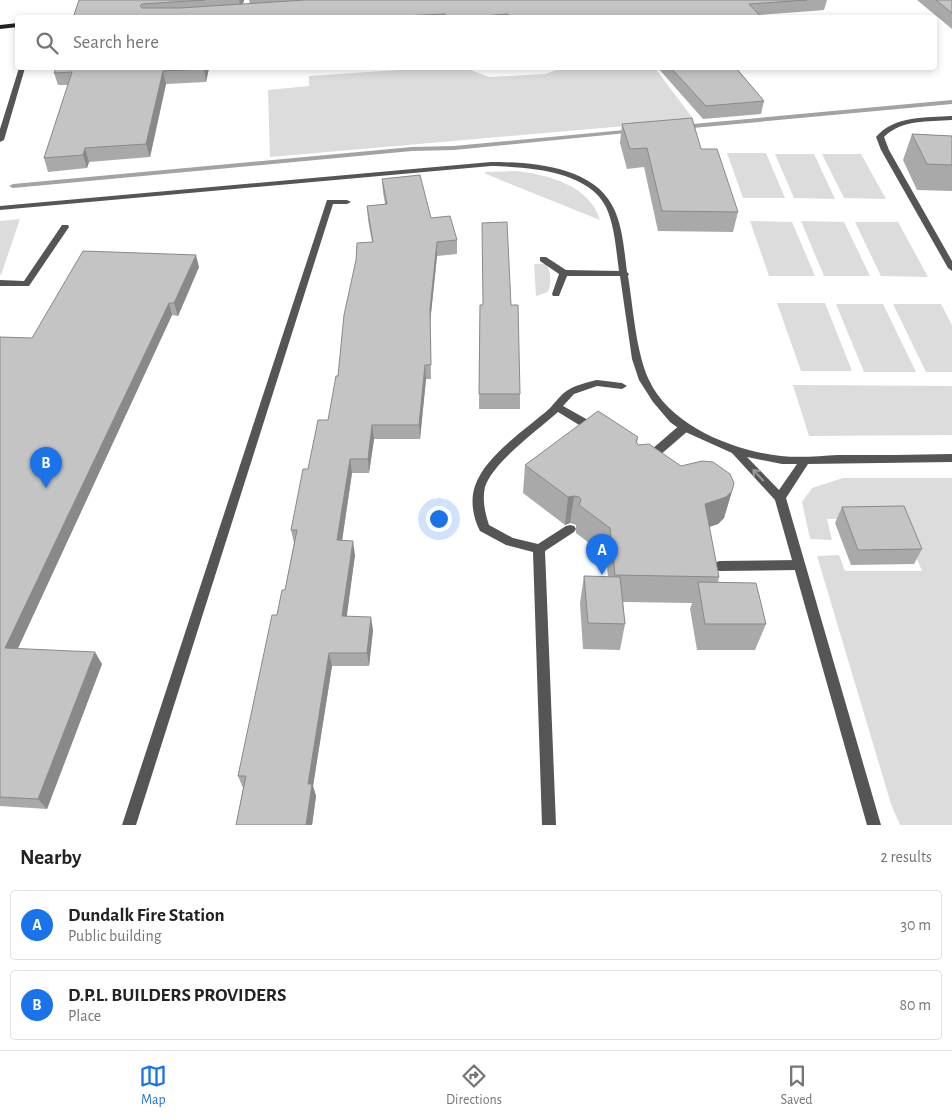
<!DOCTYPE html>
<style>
:root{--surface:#fff;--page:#f6f6f6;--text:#222;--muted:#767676;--line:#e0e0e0;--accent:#1a73e8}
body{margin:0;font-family:"Alegreya Sans",sans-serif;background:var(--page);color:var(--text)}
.you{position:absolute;left:438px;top:518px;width:18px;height:18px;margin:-12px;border:4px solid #fff;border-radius:50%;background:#1a73e8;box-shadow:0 0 0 8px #1a73e833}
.badge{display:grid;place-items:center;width:32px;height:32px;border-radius:50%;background:var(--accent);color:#fff;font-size:16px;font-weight:700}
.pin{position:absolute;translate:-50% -41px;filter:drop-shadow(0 1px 2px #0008)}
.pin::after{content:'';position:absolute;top:26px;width:18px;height:15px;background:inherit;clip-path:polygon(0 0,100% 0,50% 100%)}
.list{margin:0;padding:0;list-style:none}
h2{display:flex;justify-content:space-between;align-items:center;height:65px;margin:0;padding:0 20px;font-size:21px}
h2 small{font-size:16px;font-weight:400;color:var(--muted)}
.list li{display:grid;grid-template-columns:32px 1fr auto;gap:15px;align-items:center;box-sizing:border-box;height:70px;margin:0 10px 10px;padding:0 10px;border:1px solid var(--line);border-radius:5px}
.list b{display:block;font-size:19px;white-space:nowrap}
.list p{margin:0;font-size:16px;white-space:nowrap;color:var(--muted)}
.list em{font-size:16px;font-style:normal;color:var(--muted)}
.icon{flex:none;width:28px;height:28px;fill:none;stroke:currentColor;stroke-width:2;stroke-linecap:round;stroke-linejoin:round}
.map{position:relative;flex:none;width:952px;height:825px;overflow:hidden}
.search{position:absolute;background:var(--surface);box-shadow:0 2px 8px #0003;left:15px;right:15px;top:15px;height:55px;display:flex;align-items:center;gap:12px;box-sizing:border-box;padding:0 18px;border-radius:5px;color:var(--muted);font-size:19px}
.sheet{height:225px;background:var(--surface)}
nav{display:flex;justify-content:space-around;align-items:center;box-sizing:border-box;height:70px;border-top:1px solid var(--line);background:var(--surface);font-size:14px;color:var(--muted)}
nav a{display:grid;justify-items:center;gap:2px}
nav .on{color:var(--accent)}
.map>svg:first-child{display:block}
</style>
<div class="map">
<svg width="952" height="825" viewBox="0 0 952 825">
<rect width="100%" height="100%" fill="#fff"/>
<g fill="#dcdcdc">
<path d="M429 68H465L489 77 545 74 563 68H655L694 120 270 157 268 90 309 86V76Z"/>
<path d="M727 153H766L785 198H743Z"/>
<path d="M775 154H814L835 199 794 198Z"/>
<path d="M822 154H861L886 199 844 198Z"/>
<path d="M516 171C549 175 589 185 600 220L486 174 485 172Z"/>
<path d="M20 219 1 275H0V221Z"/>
<path d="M750 221 792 222 815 276H769Z"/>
<path d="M801 221 844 222 870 276H824Z"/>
<path d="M855 222H898L928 277 881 276Z"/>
<path d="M534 264H546C552 273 551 282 548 292L536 296Z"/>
<path d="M777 303H825L852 371H801Z"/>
<path d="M836 304H883L916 372H864Z"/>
<path d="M893 304H941L952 325V372H926Z"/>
<path d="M793 385 952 386V435L809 436Z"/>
<path d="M843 478H952V825H900L891 804 817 556 839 555 845 571H922L899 518 827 519 832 540 810 539 802 502 812 488Z"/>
</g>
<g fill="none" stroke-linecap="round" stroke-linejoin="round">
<g fill="#a3a3a3" fill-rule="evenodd">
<path d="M952 100V104L682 129 679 127 682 125Z"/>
<path d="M635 129 638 131 637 132 454 150 412 151 13 188 9 186 13 184 412 147 454 146Z"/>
</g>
<g fill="#555" fill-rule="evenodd">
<path d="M952 116V120C928 122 902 119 884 137L889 150 952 261V271L948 268 881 150 876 137C895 115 926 118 952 116Z"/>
<path d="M62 225H68L69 227 29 286H0V280L24 281Z"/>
<path d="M597 380 622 383 627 386 622 389 597 386 574 394 563 406 597 425 598 428 597 431H589L558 412C538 430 493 462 485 487 482 500 485 513 489 525L513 538 538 544 566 526 570 525 574 526 576 529 574 532 545 551 556 825H542L533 552 506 545 480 531C473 518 470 500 475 486 485 456 525 430 549 409 555 403 561 394 568 390 576 385 588 382 597 380Z"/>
<path d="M685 423 690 427 689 430 652 462H644L643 459 644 456 681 424Z"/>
<path d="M799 560 803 562 805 565 803 568 799 570 719 571 715 569 713 566 715 563 719 561Z"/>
</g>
<g fill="#555" fill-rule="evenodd">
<path d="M19 68H25L4 140 0 142V129Z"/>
<path d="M491 162C530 162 591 166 612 205 623 225 624 250 627 272L629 274 628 276C633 306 636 353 649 380 670 426 734 451 781 456 800 458 820 456 838 455 876 455 914 455 952 454V462L808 464 786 498 881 825H867L775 500 732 453 681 430 670 422 653 402 639 380 632 359 620 276H567L559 296H553L552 294 559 274 540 261V257H546L566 270 619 271C616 250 615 227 606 207 588 170 526 167 491 166L0 210V206ZM747 457 782 464H797L779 490Z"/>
<path d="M327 200H347L351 202 347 204H333L136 825H122Z"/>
</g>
<path fill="#222" fill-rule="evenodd" d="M18 23V27L0 29V25Z"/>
</g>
<g fill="#a9a9a9">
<path d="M79 0H244L243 4H250L249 0H827L824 10 760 15 762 18H73Z"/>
<path d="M917 0H952V29Z"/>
<path d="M56 68H209L206 82 166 84 150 157 89 162 87 168 48 172 44 158 68 85H58L54 73Z"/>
<path d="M658 68H763L738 70 764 101 761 114 703 119Z"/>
<path d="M622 124 701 149 738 212 733 232 658 231 644 167 627 169 620 143Z"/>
<path d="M912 134 952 136V191L917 190 903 160Z"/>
<path d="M382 179 431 218 457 240V254L437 256 430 323 431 379H426L420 439H374L369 473H352L342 541 355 555 346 616 373 630 369 666H332L313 786 316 796 312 825H236L243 788 238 776 277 615 285 590 294 543 291 530 308 469 328 420 338 376 372 242 368 220 367 206 385 204 383 192Z"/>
<path d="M199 267 178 316 172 315 18 648 102 664 47 809 0 806V337L32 338Z"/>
<path d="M480 305H511L520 394V409H479Z"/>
<path d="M638 437 637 443 638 445 732 491 724 518 718 524 709 527 719 577 718 582 766 624 755 650H697L690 609 692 603 623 602 625 624 620 650 583 649 580 603 584 576 608 577 606 556 576 533V525L570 523 565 525 523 493 525 465Z"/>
<path d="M842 507 922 549 914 564 851 565 835 523Z"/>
</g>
<g fill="#898989">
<path d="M239 0H244L241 9Z"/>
<path d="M204 68H209L206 82 204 69Z"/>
<path d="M727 68H763L726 71Z"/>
<path d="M163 71 166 84 150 157 146 144Z"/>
<path d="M85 148 89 162 87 168 83 155Z"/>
<path d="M437 242V256L430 323 431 379 430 309Z"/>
<path d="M196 255 199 267 178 316 174 303Z"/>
<path d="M169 303 172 315 13 659 5 648Z"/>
<path d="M425 365 426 379 420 439 419 425Z"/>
<path d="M372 425 374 439 369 473 368 459Z"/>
<path d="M350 459 352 473 340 554 337 540Z"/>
<path d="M732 491 724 518 718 524 697 531 705 504Z"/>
<path d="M574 496 570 523 565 525 568 497Z"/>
<path d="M353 541 355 555 345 630 342 616Z"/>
<path d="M371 617 373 630 369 666 367 653Z"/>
<path d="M95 652 102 664 47 809 38 799Z"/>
<path d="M329 653 332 666 313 786 316 796 312 825H306L308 784Z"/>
</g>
<g fill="#c4c4c4" stroke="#898989">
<path d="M79 0H205L142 4 140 6 142 8H180L305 0H807L749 4 762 18H569L568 16 541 18H510L508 14 458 18H446L445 14 360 18H73Z"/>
<path d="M936 0H952V13Z"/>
<path d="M56 68H204V69L163 71 146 144 85 148 83 155 44 158 72 72 54 73Z"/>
<path d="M671 68H736L764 101 706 106Z"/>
<path d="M692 118 701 149H717L738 212 662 211 647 148 630 149 622 124Z"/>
<path d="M912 134 952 136V165L927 164Z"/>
<path d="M420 175 431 218 450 216 457 240 437 242 430 309 431 365H425L419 425H372L368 459H350L337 540 353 541 342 616 371 617 367 653H329L308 784H312L306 825H236L246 776H238L272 615H277L282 590H285L297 530H291L303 469H308L318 420H328L336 376H338L344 315 356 260 357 243 373 242 367 206 387 204 382 179Z"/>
<path d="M507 222 511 305H518L520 394H479L480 305H483L482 223Z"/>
<path d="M83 251 196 255 174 303H169L5 648 95 652 38 799 0 797V337L32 338Z"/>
<path d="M598 411 638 437 636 441 638 445 649 444 681 466 702 461 713 462 730 474 734 483 732 491 726 497 705 504 719 577 615 575 610 528 579 505 581 500 579 497 574 496 568 497 525 465Z"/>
<path d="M904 506 922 549 858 550 842 507Z"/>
<path d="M584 576 620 577 625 624 588 623Z"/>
<path d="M698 582 756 583 766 624H705Z"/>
</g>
<defs><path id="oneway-shaft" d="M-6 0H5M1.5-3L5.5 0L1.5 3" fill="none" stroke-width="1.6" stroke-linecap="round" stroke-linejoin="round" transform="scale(1.25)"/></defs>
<use stroke="#999" href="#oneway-shaft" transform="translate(758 475) rotate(-133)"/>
</svg>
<div class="you"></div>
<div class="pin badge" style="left:602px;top:575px">A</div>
<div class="pin badge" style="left:46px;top:488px">B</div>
<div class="search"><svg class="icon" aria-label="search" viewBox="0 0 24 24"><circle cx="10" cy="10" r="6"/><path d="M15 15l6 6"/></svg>Search here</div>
</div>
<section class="sheet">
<h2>Nearby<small>2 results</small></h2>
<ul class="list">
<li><span class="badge">A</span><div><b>Dundalk Fire Station</b><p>Public building</p></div><em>30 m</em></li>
<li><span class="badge">B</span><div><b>D.P.L. BUILDERS PROVIDERS</b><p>Place</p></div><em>80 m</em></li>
</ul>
</section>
<nav>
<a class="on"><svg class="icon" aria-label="map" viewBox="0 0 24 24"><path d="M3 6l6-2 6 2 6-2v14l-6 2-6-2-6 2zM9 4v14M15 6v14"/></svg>Map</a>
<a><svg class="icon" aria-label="directions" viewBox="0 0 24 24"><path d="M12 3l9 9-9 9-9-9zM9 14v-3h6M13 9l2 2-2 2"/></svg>Directions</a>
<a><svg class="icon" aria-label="saved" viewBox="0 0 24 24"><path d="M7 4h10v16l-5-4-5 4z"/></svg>Saved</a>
</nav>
